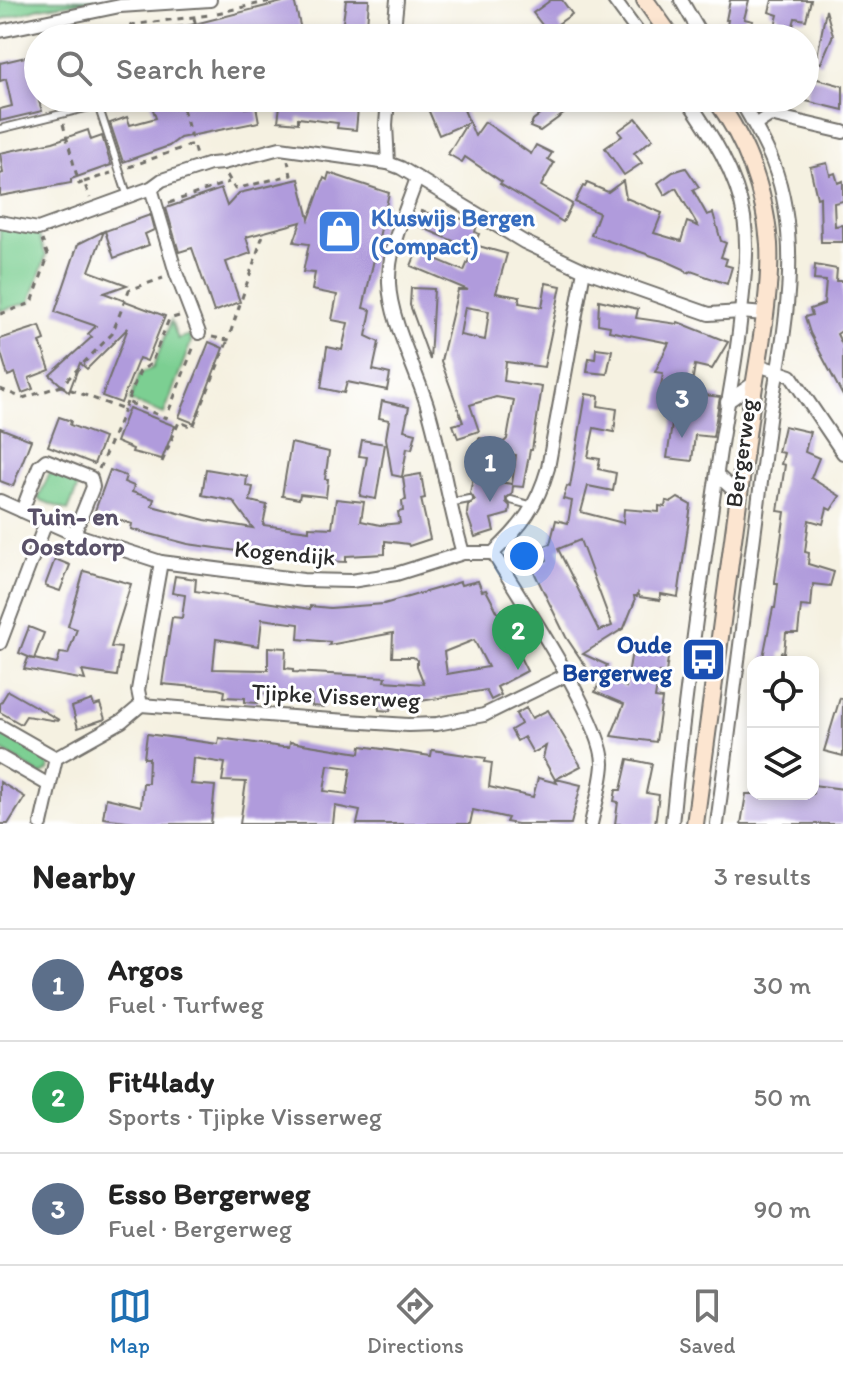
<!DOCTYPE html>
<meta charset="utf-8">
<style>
:root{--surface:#fff;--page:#f6f6f6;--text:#222;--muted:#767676;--line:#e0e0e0;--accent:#1f6fb2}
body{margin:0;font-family:Itim,sans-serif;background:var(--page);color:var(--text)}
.controls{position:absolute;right:24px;bottom:24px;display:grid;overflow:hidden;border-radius:16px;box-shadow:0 4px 12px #0003}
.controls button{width:72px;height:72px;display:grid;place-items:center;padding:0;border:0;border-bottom:2px solid var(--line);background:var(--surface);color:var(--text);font:40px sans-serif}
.you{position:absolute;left:524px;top:556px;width:28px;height:28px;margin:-20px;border:6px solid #fff;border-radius:50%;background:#1a73e8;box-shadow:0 0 0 12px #1a73e833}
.badge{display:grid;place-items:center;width:52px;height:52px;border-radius:50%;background:var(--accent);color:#fff;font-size:26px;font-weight:700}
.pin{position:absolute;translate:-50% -66px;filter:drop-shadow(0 2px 4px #0008)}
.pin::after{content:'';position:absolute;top:42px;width:28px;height:24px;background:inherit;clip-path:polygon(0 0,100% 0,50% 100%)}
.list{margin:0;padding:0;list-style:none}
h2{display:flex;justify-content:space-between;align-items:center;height:104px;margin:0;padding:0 32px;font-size:34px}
h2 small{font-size:26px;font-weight:400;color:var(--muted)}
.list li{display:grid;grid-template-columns:52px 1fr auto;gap:24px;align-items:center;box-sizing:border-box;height:112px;padding:0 32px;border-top:2px solid var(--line)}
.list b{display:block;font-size:30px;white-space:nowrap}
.list p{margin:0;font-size:26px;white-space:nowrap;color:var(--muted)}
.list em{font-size:26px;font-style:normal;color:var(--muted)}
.icon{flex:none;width:44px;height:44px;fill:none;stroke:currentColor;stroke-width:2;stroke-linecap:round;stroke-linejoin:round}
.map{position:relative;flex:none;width:843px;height:824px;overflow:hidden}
.search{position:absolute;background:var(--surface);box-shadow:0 4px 12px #0003;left:24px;right:24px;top:24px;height:88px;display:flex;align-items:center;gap:20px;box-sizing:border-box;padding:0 28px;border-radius:44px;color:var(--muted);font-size:30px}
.sheet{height:440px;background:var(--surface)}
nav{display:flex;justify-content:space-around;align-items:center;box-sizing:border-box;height:112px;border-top:2px solid var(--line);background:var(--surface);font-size:22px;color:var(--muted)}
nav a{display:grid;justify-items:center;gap:4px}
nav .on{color:var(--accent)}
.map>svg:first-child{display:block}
</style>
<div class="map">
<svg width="843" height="824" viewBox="0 0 843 824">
<rect width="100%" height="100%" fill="#fff"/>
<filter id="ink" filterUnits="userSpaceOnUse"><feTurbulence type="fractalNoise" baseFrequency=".0125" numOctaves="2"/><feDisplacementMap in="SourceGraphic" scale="16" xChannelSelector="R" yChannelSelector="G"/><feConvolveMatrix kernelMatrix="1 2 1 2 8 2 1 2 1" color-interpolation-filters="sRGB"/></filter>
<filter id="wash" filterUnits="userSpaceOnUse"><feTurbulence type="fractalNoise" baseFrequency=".006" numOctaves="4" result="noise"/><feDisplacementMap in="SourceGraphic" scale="32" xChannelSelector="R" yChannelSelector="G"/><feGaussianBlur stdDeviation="1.8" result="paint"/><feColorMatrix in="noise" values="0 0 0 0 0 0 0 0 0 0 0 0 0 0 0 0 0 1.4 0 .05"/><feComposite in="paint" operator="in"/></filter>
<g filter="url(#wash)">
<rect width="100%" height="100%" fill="#f5f1e1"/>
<g fill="#7bcf92" stroke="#537d5e" stroke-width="2">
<path d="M0 0H96L40 8 0 20Z"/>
<path d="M0 226 38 233 46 256 30 302 0 311Z"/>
<path d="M171 321 178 339 189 335 191 342 164 414 130 401 140 373 153 368Z"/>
<path d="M50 472 79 484 68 511 38 499Z"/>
<path d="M0 732 48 761 49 769 41 775 0 749Z"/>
</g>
<g id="blocks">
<g fill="#b09bdc" fill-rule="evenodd">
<path d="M290 0H294L303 38H135V30L187 26Z"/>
<path d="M346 0H369L366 38 341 36Z"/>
<path d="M551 0H562L572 14 558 24 564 32 556 38H535L546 30 533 13Z"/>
<path d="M730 0H749L744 19 753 21 750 32 727 26 728 20H726Z"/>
<path d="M772 0H811L806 20 795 18 790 38H772L778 15 769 12Z"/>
<path d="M826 10 833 35 821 63 816 62Z"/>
<path d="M38 54V98L42 111 0 121V109L12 106 6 79 0 81V63Z"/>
<path d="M810 77 843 86V110L806 101Z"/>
<path d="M149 98H203V103L226 98H243L246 108 256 106 259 122 180 138 169 146 123 162 110 123 127 117 130 125 156 118Z"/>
<path d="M281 98H359L356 130 337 128 338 123 298 118V123L278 121Z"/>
<path d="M435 98H460L458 102 462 105 475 136 485 122 531 154 536 145 552 153 548 159 554 163 541 186 572 204 563 222 500 184 502 182 465 157 462 162 448 154 467 123 439 135 425 102Z"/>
<path d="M558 101 565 113 540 131 530 127 533 120Z"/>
<path d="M636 118 653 139 634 153 642 163 624 175 605 148 622 136 618 131Z"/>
<path d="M88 130 91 140 102 136 111 165 71 179V183L0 196V174L3 173 0 153 53 142Z"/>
<path d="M827 163 830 175 835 173 838 183 843 181V201L834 203 835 226 843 225V242H821L820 197 817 198 810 167Z"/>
<path d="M686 168 699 187 693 190 707 215 713 213 721 241 726 243 721 257 727 259 725 265 732 267 727 284 691 271 687 273 684 269 664 260 591 235 599 213 575 202 583 186 585 187 587 183 608 192 623 181 626 198 662 213 654 233 681 241 687 222 698 226 676 188 665 195 658 183 673 172Z"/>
<path d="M329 173 389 193 363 308 371 310 366 336 379 342 373 370 390 374 387 390 347 382 344 393 321 388 327 347 342 350 348 323 332 320 337 295 312 290 315 273 303 272 309 244 294 242 301 222 246 237 251 253 226 262 240 302 214 312 192 248 179 252 166 208 221 189 227 206 239 193 299 179 309 219 324 178 327 180Z"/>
<path d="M421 211 441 217 443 211 477 225 475 232 479 234 472 249 418 226Z"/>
<path d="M150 215 154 230 145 234 149 245 114 258 105 231Z"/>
<path d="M104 231 89 271 127 285 104 293 165 316 147 361 139 358 121 403 102 396 128 328 87 369 80 363 69 392 50 375 92 337 88 334 96 326 55 312 78 244Z"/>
<path d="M475 245 507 254 496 293 520 297 519 303 542 307 546 283 561 286 544 367 506 362 504 381 542 387 532 450H530L523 487 513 486 512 494 506 498V502L510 506 509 514 491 519 494 531 475 537 467 514 468 505 475 500 470 493 473 478 512 484 516 455 478 448 479 438 504 442 507 439 514 400 496 397 470 405 479 431 458 438 453 425 463 422 441 361 458 290H468L411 266 417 251 464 271ZM465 307 489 311 485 340 460 335Z"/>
<path d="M815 265 837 269 836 281H843V330L837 334 843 346V396L810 333 805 317 812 315 810 309 824 304 826 281 814 280Z"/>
<path d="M411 288 434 289 430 360 410 305Z"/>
<path d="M599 300 638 309 636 318 677 324 678 322 728 342 712 369 695 365 691 389 675 387 672 410 658 408 663 373 655 372 669 343 609 331 610 326 598 324Z"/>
<path d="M40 326 45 340 40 342 50 370 29 378 33 389 22 393 15 373 8 376 0 350V339Z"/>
<path d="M209 342 223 348 194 423 179 417Z"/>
<path d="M596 348 612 350 607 374 587 372 589 358 595 359Z"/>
<path d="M586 394 599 396 598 406 617 409 614 432 594 428 588 457 600 459 598 469 616 473 613 491 588 486 581 512 623 523 624 509 659 512V506L665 507 666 501 672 502 678 498 691 505 678 597 661 594 660 600 640 597 638 593 637 596H634L635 601 624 628 583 654 607 665 598 685 566 637 532 568 547 560 542 547 550 544 556 520 568 523 572 501 563 499 567 486 570 487ZM580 540 612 626 599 631 558 549Z"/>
<path d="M698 394 720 397 713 437 695 435 692 461 667 458 674 411 696 414Z"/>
<path d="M382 401 409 407 404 430 416 433 412 449 407 448 402 477 392 475 386 438 389 420 379 418Z"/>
<path d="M129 408 175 426 162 459 132 452 133 449 116 442Z"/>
<path d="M59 417 71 421 70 425 104 438 94 464 48 446Z"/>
<path d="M784 426 810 432 805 452 819 458 811 478 840 496 831 510 827 508 823 524 809 520 805 552 809 553 808 564 834 572 830 586 813 584 811 607 801 606 798 633H786L784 653 781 652 780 662H762L773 608H775L778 584H775V581L785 512 778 511 785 465 781 464 784 453 778 452Z"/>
<path d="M0 428 31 440 13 486 0 481Z"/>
<path d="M362 440 385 444 376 499 360 496 367 457 359 456Z"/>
<path d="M291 443 329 452 325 479H328L326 497 300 494 299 499 282 496Z"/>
<path d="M206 469 247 476 246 486 253 487 250 501 267 505 263 525 309 531V527L332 528 336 499 364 502 361 521 380 525 400 523 398 512 403 511 402 501 406 500 403 477 421 474 425 498 421 499 430 539 409 546 408 544 385 541V554L346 556V562L299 560 188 544 131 529 132 524 110 517 108 522 93 516 110 470 126 476 124 482 134 486 132 492 154 499 152 506 205 520 253 528 233 501 202 495Z"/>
<path d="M55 559 70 565 60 591 45 586Z"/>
<path d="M84 571 131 584 111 647 121 648 117 676 82 671 85 680 24 669 28 658 33 659 19 653 29 627 44 633 34 659 57 664 60 653 68 654 77 629 68 626Z"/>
<path d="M175 576 196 579 195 591 310 609V606L330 608 384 604 460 582 461 585 478 581 482 591 486 590 498 613 527 671 497 687 501 695 491 700 486 690 421 701 392 700 390 711 379 710 378 699 325 696 324 707 312 706 311 696 259 693 257 703 245 702V698L224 697 225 691 218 689 162 684 172 617 182 618 185 595 172 593ZM262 619 299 624 298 639 330 642 329 645 393 633 392 657H413L417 660V666L424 684 385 681 386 677 293 672V669L285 668 286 648 268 647V670L213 669 216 639 259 646ZM474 640 488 667 447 674 444 652Z"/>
<path d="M633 645 669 650 666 673 659 672 655 698 662 699 656 742 611 736 624 704 595 692 602 677 626 687Z"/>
<path d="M8 691 59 720 58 721 26 716 21 724 0 712V704Z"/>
<path d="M840 698 843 699V756L824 751Z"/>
<path d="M92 700 94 706 100 704 105 719 78 728 72 707Z"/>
<path d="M526 708 532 718 548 710 581 766 556 779 581 785 571 824H517L506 822 508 818 473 810 470 824H357L360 811 335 806 333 824H240L246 782 222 781 225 763 193 758 191 784 215 786 211 824H149L103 818 106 798 141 806 143 783H148L149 758H144L147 734 218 744 219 738 282 747H289L290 742 360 753 361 746 431 756 432 750 486 758 485 762 492 763 489 787 533 797 538 778 557 783 543 758 546 746 533 753 524 737 517 741 511 730 521 724 516 714ZM328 765 351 768 347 794 324 791Z"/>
<path d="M628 759 652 764 646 793 659 795 655 824H615L618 802 614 801 616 790H621Z"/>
<path d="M0 782 25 797 8 824H0Z"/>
<path d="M813 785 843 789V824H741L746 794H813Z"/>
</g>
</g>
</g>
<g filter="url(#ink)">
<use href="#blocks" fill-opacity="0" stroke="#72706b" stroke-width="2"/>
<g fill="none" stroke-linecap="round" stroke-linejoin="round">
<defs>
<g id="service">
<path d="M0 129 98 105 128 197"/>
<path d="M511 500 533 506"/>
<path d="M449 503 469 499"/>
</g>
<g id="minor">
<path d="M614 0 642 38"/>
<path d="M681 0 703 38"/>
<path d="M0 31 120 6 210 0"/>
<path d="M393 38 397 0"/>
<path d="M388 98 386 125 388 163 401 168 524 242 584 270 709 314 741 312 764 314"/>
<path d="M755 125 770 115 843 132"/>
<path d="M417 178C406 211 388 247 389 283 390 319 416 370 427 405 442 454 448 504 463 553"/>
<path d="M151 188 176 273 199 333"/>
<path d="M0 222 38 229 151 188 162 180 210 164 223 163 280 148 388 163"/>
<path d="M758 365 791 376 843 453"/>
<path d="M727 402 754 383"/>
<path d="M717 475 740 496"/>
<path d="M0 501 74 534 161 562 303 580 351 581 396 574 463 553H493"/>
<path d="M22 511 39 466 46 460 91 478 93 487 74 534"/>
<path d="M493 553C522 526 537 506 548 468L584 270"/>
<path d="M493 553C518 595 604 722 603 764 602 784 595 805 591 824"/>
<path d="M0 643 46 522"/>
<path d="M141 705 318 719 408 725 437 724 484 715 566 675"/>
<path d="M141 705 138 690 161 562"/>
<path d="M0 726 56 758"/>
<path d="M0 757 49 785"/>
<path d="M41 824 56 758 122 721 141 705"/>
<path d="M672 824C684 699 702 575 720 451 727 404 737 360 741 313 744 280 749 251 744 217 737 174 711 133 686 98"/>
<path d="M717 824 770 412C785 334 803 241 773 163 764 140 751 119 739 98"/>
</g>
<g id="secondary">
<path d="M645 0 672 38"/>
<path d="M695 824C712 689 732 555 749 420 756 366 772 297 769 244 765 190 747 142 715 98"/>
</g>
</defs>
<use href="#service" stroke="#72706b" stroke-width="10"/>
<use href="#minor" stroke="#72706b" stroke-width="16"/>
<use href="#secondary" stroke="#72706b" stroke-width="20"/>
<g stroke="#72706b" stroke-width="3" stroke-dasharray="6 6" stroke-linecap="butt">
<path d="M217 13 275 0"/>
<path d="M194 18 199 38"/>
<path d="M133 38 131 25 209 15"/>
<path d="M180 98 193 144"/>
<path d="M63 124 79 184 84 182 90 198"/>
<path d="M129 167 193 144 196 156"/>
<path d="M227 175 235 189 291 175 288 161"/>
<path d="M84 182 111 173"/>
<path d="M169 203 229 182"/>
<path d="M0 314 32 303 48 256 42 240"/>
<path d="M179 316 169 319 151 364 140 371 127 402 166 418 194 346"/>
<path d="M212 337 228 340 263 235"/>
<path d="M0 389 23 398 61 386"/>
<path d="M127 402 124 410 61 386 112 334 129 290 163 278"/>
<path d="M162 462 179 422 193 427 228 340"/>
<path d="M99 469 124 410"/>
</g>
<use href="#service" stroke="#fff" stroke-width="6"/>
<use href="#minor" stroke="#fff" stroke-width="12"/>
<use href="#secondary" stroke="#fce5d0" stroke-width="16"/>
</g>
</g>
<defs>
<symbol id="shop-square" viewBox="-11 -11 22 22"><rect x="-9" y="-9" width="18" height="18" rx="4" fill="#3f7fe0" stroke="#fff"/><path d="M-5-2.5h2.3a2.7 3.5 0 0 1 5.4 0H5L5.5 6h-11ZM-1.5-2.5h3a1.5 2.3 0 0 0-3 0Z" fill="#fff"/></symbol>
<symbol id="bus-square" viewBox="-11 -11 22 22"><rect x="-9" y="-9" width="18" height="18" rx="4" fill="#1a4fb4" stroke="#fff"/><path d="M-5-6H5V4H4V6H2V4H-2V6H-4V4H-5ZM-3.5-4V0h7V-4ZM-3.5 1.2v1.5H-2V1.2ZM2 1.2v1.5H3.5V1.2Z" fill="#fff"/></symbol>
</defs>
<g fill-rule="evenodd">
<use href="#shop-square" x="314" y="206" width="51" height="51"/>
<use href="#bus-square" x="678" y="634" width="51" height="51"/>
</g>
<g text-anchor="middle" stroke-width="6" stroke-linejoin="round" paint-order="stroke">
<g font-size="24" font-weight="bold" fill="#366cbe" stroke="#fff" text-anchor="start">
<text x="371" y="226">Kluswijs Bergen<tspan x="371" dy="28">(Compact)</tspan></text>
</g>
<g font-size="24" fill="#2b2b2b" stroke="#fff">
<text transform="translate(741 453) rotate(-82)" y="8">Bergerweg</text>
<text transform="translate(285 553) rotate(5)" y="8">Kogendijk</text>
<text transform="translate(336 696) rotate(3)" y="8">Tjipke Visserweg</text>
</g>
<g font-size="24" font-weight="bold" fill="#164399" stroke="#fff" text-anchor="end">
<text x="672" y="653">Oude<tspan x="672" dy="28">Bergerweg</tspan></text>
</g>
<g font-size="26" font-weight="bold" fill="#5a5269" stroke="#fff">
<text x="73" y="525">Tuin- en<tspan x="73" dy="30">Oostdorp</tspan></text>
</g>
</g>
</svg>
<div class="controls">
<button><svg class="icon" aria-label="locate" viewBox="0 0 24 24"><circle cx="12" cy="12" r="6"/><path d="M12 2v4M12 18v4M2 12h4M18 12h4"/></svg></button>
<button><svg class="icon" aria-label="layers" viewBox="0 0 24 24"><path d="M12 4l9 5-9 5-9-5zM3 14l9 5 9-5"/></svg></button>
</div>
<div class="you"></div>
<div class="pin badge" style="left:490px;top:502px;background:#5c6f8a">1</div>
<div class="pin badge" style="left:518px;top:670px;background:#2e9e5b">2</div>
<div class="pin badge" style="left:682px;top:438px;background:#5c6f8a">3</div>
<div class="search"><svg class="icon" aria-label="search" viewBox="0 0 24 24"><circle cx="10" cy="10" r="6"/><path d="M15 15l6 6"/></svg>Search here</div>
</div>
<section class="sheet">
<h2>Nearby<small>3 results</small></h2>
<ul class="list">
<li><span class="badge" style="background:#5c6f8a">1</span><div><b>Argos</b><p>Fuel · Turfweg</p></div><em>30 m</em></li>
<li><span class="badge" style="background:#2e9e5b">2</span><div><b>Fit4lady</b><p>Sports · Tjipke Visserweg</p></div><em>50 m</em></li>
<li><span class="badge" style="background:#5c6f8a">3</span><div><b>Esso Bergerweg</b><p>Fuel · Bergerweg</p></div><em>90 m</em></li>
</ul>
</section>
<nav>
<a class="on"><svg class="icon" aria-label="map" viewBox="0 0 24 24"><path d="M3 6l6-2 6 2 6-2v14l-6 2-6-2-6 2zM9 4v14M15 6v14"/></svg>Map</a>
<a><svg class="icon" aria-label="directions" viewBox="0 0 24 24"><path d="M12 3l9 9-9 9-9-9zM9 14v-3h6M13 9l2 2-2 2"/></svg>Directions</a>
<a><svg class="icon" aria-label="saved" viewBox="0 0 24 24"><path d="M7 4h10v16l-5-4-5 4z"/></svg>Saved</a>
</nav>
